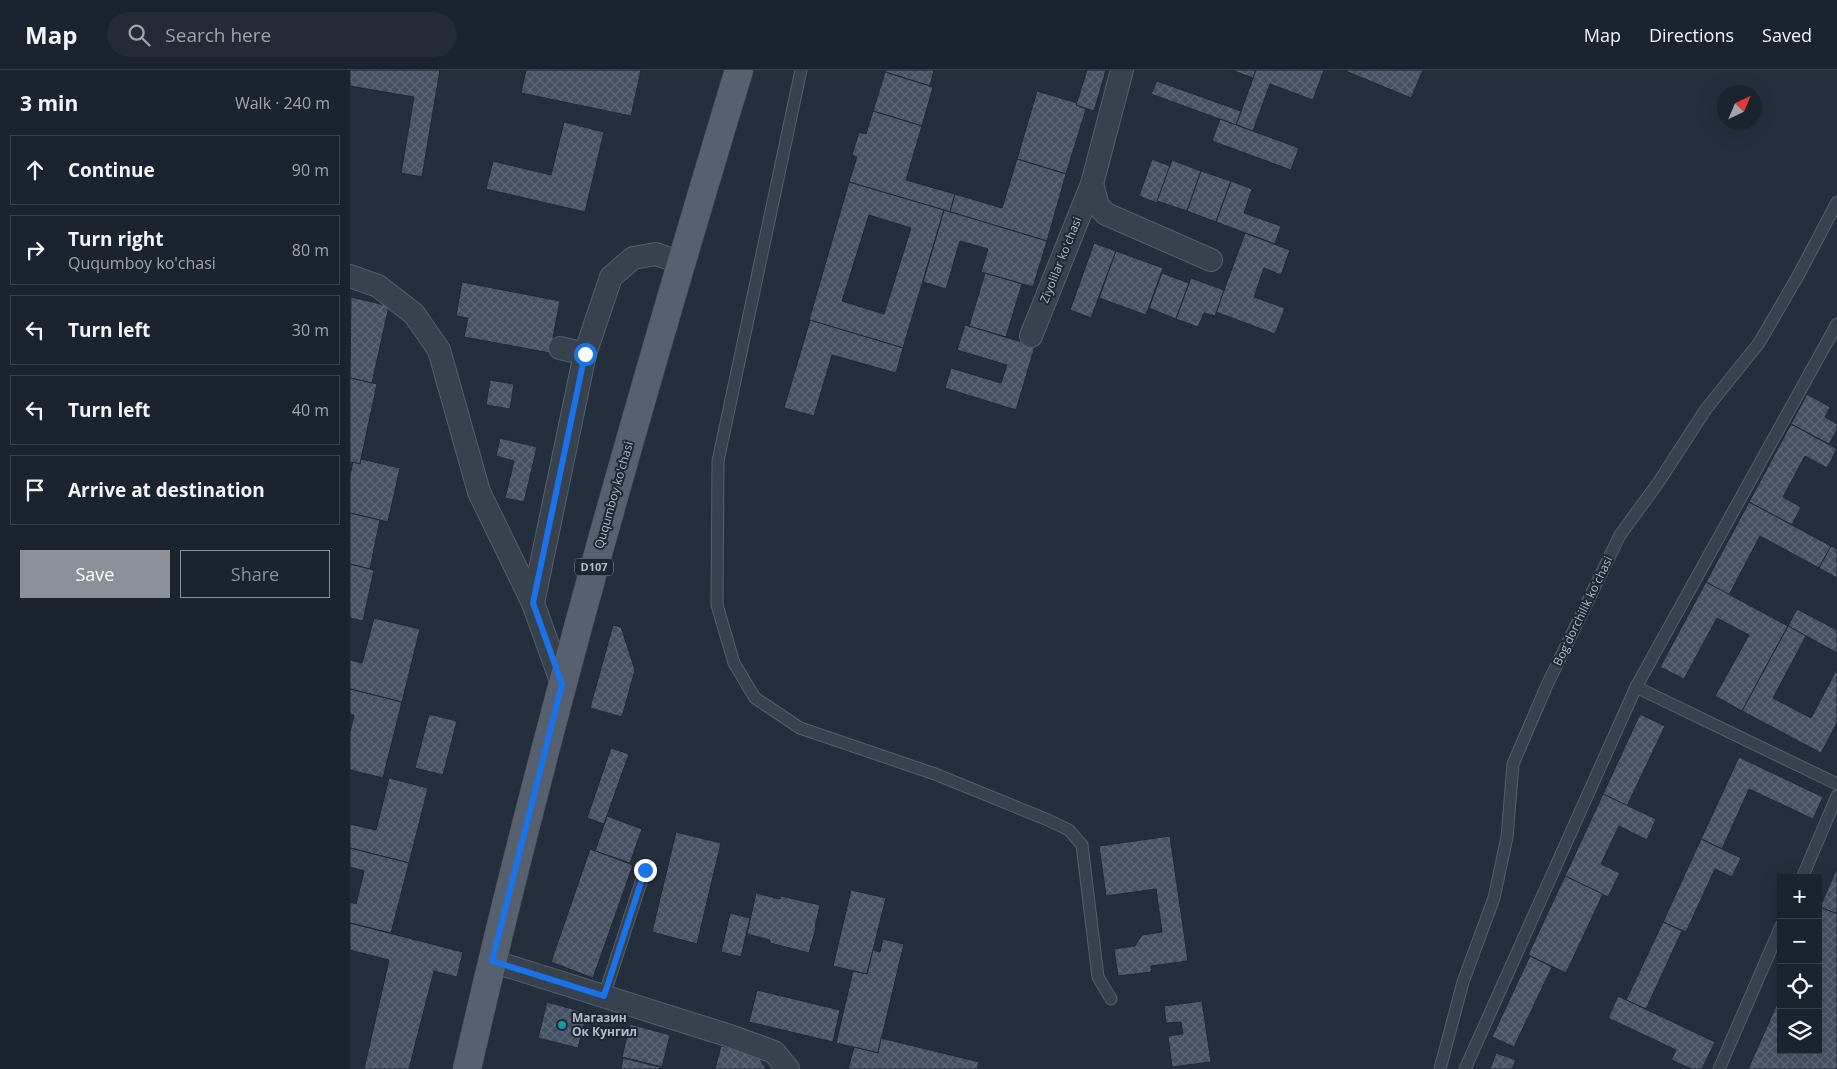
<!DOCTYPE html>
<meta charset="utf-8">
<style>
:root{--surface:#1b232e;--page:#242b36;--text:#f1f3f6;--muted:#a0a4aa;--line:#39404a;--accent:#8c9099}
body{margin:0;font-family:"Open Sans",sans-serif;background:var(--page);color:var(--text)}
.controls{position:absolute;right:15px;bottom:15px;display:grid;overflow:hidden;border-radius:0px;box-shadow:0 5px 20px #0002}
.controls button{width:45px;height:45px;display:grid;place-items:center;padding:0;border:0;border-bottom:1px solid var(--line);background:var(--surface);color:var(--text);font:25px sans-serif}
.compass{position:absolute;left:1367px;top:15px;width:45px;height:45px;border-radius:50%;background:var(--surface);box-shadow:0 5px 20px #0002;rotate:44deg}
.stop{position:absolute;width:15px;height:15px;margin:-11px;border:4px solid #1a73e8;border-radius:50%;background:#fff}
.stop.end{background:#1a73e8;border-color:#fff;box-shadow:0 1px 5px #0008}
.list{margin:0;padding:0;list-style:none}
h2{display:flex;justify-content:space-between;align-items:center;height:65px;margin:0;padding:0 20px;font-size:21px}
h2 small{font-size:16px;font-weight:400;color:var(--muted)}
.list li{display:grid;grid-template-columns:32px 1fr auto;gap:15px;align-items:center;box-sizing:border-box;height:70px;margin:0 10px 10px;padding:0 10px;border:1px solid var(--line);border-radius:0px}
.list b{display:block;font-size:19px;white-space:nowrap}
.list p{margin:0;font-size:16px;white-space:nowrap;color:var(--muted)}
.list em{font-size:16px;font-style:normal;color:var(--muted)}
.actions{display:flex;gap:10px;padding:15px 20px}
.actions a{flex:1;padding:11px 0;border:1px solid var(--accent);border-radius:0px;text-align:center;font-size:18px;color:var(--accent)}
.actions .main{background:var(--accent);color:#fff}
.icon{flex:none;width:28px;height:28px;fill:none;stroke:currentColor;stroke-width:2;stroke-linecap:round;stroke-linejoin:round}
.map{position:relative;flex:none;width:1487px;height:999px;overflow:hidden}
header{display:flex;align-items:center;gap:30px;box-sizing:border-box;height:70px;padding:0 25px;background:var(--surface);border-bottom:1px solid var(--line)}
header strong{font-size:24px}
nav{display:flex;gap:28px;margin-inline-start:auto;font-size:18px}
.search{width:350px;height:45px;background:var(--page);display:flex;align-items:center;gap:12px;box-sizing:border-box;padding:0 18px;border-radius:28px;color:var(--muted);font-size:19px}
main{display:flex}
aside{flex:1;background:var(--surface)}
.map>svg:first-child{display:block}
</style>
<header>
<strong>Map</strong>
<div class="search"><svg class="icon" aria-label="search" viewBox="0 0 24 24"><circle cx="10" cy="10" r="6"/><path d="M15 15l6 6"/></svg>Search here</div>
<nav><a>Map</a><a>Directions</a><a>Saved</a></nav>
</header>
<main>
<aside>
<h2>3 min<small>Walk · 240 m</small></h2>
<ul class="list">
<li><svg class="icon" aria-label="ahead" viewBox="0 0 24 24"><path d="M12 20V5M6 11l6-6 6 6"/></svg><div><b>Continue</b></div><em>90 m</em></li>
<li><svg class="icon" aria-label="right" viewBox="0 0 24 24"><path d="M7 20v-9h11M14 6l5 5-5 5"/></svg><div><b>Turn right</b><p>Ququmboy ko'chasi</p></div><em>80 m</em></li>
<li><svg class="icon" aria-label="left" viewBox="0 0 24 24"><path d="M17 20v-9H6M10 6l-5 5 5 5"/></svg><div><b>Turn left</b></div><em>30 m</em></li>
<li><svg class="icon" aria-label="left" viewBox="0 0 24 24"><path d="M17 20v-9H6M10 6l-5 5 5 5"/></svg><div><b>Turn left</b></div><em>40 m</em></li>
<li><svg class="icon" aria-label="arrive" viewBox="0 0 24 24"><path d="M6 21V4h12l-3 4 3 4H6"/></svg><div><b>Arrive at destination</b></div></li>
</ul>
<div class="actions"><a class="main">Save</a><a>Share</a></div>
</aside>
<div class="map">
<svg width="1487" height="999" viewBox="0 0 1487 999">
<defs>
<pattern id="building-cross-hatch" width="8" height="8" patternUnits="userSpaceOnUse" patternTransform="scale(1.25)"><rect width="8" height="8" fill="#455162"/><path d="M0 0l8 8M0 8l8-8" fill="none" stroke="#5d6877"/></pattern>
</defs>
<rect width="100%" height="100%" fill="#242f3e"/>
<g fill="url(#building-cross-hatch)" stroke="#1f2835" fill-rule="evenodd">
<path d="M0 0H90L72 107 51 103 64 27 0 16Z"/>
<path d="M176 0H291L281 46 171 23Z"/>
<path d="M535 0H584L580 16 535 2Z"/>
<path d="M737 0H756L744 41 726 35Z"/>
<path d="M881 0H906L903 8Z"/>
<path d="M906 0H974L963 30 920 14 903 61 886 55Z"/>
<path d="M993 0H1073L1061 28Z"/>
<path d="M535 2 583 17 572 56 523 41Z"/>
<path d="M807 11 891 41 886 55 801 24Z"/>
<path d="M687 21 727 33 726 35 736 39 716 104 667 89Z"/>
<path d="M523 41 572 56 556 110 605 124 600 142 499 112 507 87 502 85 509 62 516 64Z"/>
<path d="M870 49 949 78 941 100 862 71Z"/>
<path d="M214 52 254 62 235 142 136 119 143 91 201 105Z"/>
<path d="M667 89 716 104 697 171 600 142 605 124 652 138Z"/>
<path d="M802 89 820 96 807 133 789 126Z"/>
<path d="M822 90 851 101 837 141 807 131Z"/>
<path d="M851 101 881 111 866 152 837 141Z"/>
<path d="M881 111 902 119 894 143 931 156 925 174 866 152Z"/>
<path d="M499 112 594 140 553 278 459 250ZM519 145 561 158 534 244 492 231Z"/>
<path d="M594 140 697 171 683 217 631 202 638 179 610 171 596 219 573 212Z"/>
<path d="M895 163 940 180 931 205 914 198 904 227 935 238 925 264 866 242Z"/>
<path d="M744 173 766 181 741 248 720 240Z"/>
<path d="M766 181 813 198 796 245 749 228Z"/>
<path d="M635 203 672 214 656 267 619 256Z"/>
<path d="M812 203 839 213 826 249 799 238Z"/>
<path d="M841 208 874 220 865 246 854 243 848 257 826 249Z"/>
<path d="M112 212 210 231 200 283 114 267 118 248 106 246Z"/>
<path d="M1 227 39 236 22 313 0 308Z"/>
<path d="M460 250 553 278 546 303 482 285 464 346 434 338Z"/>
<path d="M615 255 685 276 666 340 595 318 601 298 651 313 657 295 607 280Z"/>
<path d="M0 308 27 314 10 394 0 392Z"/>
<path d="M140 310 164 314 160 339 136 335Z"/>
<path d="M1457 324 1480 337 1475 347 1487 354V360L1479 374 1441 354Z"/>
<path d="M1441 354 1487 379 1477 398 1455 386 1433 427 1451 437 1442 455 1399 432Z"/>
<path d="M150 368 187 377 174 432 155 428 164 391 146 386Z"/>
<path d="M11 389 50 398 38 452 0 443V405L3 392 10 394Z"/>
<path d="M1399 432 1481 476 1469 498 1410 466 1379 525 1356 512Z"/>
<path d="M0 443 30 450 20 499 0 494Z"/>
<path d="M1481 476 1487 479V508L1469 498Z"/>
<path d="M0 494 24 500 13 551 0 548Z"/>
<path d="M1356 512 1438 556 1392 641 1365 626 1399 565 1367 548 1334 609 1310 597Z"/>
<path d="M1447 539 1487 560V583L1438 556Z"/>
<path d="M24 548 70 559 52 632 0 619V590L12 593Z"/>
<path d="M263 555 271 557 285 600 272 647 240 638Z"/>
<path d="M1438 556 1456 566 1423 628 1461 648 1487 599V653L1471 683 1392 641Z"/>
<path d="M0 619 52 632 33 708 0 700V662L4 645 0 644Z"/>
<path d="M79 644 107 651 93 705 65 698Z"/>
<path d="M1290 644 1315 656 1277 736 1253 724Z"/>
<path d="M261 678 279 684 254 754 237 748Z"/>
<path d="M1389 687 1473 727 1463 749 1399 719 1372 779 1351 769Z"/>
<path d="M39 708 78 718 59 793 0 778V754L26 760Z"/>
<path d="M1253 724 1306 749 1297 770 1269 756 1251 794 1270 803 1258 827 1215 806Z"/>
<path d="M257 746 292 759 280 793 245 781Z"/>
<path d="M326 762 371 773 347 874 302 862Z"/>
<path d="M820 766 838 891 801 896V902L768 906 764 879 785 876 792 865 812 862 806 819 756 826 749 776Z"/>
<path d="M1351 769 1391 788 1382 807 1365 799 1336 862 1313 852Z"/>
<path d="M0 778 59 793 41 863 0 853V832L6 834 14 801 0 797Z"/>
<path d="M240 779 283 795 243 908 201 892Z"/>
<path d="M1487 798V844L1470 837Z"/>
<path d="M1215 806 1253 824 1216 903 1178 885Z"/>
<path d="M501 820 536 828 517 904 483 896Z"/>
<path d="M406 823 430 829 431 826 470 835 465 857 466 858 459 883 420 873V870L397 864Z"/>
<path d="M1470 837 1487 844V999H1398L1431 925V980H1468V840Z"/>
<path d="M380 843 400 848 391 887 371 882Z"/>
<path d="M1313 852 1332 861 1296 939 1276 930Z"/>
<path d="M0 853 113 882 107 907 84 901 59 999H14L39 890 0 880Z"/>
<path d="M533 869 554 874 528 983 486 973 503 901 517 904 523 880 530 882Z"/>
<path d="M1180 886 1202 897 1164 977 1142 967Z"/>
<path d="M407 920 490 940 483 972 399 952Z"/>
<path d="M1268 926 1365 972 1352 999H1342L1321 990 1326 980 1258 948Z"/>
<path d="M852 931 861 992 822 997 818 966 833 964 831 952 816 953 814 936Z"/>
<path d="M197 932 237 943 228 978 188 968Z"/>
<path d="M280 954 320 965 312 997 272 987Z"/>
<path d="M531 968 629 992 627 999H498L504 977 528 983Z"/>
<path d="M371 976 407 984 416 999H365Z"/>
<path d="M1146 983 1166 990 1162 999H1140Z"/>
<path d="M273 988 310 997 309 999H271Z"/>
</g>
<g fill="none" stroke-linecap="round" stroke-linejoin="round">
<defs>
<g id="lane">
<path d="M451 0 368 391 367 535 384 593 405 628 450 658 585 704 698 750 719 760 732 775 748 907 761 929"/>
<path d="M1286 617 1487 714"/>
<path d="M1452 808 1487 726"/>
<path d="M254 926 295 800"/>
<path d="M1090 999 1113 912 1144 828 1157 767 1163 694 1197 615 1270 465 1308 413 1356 339 1409 273 1448 206 1487 132"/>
<path d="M1115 999 1286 617 1487 254"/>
<path d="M1369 999 1431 856"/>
</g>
<g id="street">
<path d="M772 0 742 114 748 136 756 144 861 190"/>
<path d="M0 206 28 216 64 244 89 280 129 422 183 533 212 614"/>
<path d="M681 266 742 114"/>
<path d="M210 278 235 284"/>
<path d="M183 533 235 284 261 207 283 188 306 184 331 193"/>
<path d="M142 891 380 966 424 982 438 999"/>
</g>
<path id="primary" d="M117 999C194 662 289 331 389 0"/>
</defs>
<use href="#lane" stroke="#565f6c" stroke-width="13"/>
<use href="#street" stroke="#565f6c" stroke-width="24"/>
<use href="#primary" stroke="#414a57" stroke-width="29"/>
<use href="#lane" stroke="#38414e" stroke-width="11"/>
<use href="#street" stroke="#38414e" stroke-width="22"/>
<use href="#primary" stroke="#56606e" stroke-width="28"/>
</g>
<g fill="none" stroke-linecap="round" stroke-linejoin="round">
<path stroke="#1a73e8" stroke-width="6" d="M235 284 183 533 212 614 142 891 254 926 295 800"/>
</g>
<circle fill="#0f9aa8" stroke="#1d2633" stroke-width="2" cx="212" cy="955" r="5"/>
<g text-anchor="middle" stroke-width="4" stroke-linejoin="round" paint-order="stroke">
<rect fill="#1d2633" stroke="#878f9c" stroke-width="1" x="225" y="488.5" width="38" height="17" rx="4"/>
<g font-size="11" font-weight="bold" fill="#b4bcc9">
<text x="244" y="501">D107</text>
</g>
<g font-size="12" fill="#b4bcc9" stroke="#1d2633">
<text transform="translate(711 190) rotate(-68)" y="4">Ziyolilar koʻchasi</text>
<text transform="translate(264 425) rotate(-74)" y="4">Ququmboy ko'chasi</text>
<text transform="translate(1233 541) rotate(-64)" y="4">Bogʻdorchilik koʻchasi</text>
</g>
<g font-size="12" font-weight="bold" fill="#b4bcc9" stroke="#1d2633" text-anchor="start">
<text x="222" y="952">Магазин<tspan x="222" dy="14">Ок Кунгил</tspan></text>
</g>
</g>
</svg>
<div class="controls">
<button>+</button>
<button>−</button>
<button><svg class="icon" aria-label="locate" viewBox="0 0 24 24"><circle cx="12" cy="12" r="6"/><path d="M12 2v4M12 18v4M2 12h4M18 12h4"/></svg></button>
<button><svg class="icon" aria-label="layers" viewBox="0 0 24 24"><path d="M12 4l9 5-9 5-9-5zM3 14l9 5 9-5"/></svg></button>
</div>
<svg class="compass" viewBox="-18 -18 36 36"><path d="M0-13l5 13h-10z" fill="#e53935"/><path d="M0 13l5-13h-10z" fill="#a0a4aa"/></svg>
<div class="stop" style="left:235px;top:284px"></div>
<div class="stop end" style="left:295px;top:800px"></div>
</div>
</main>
